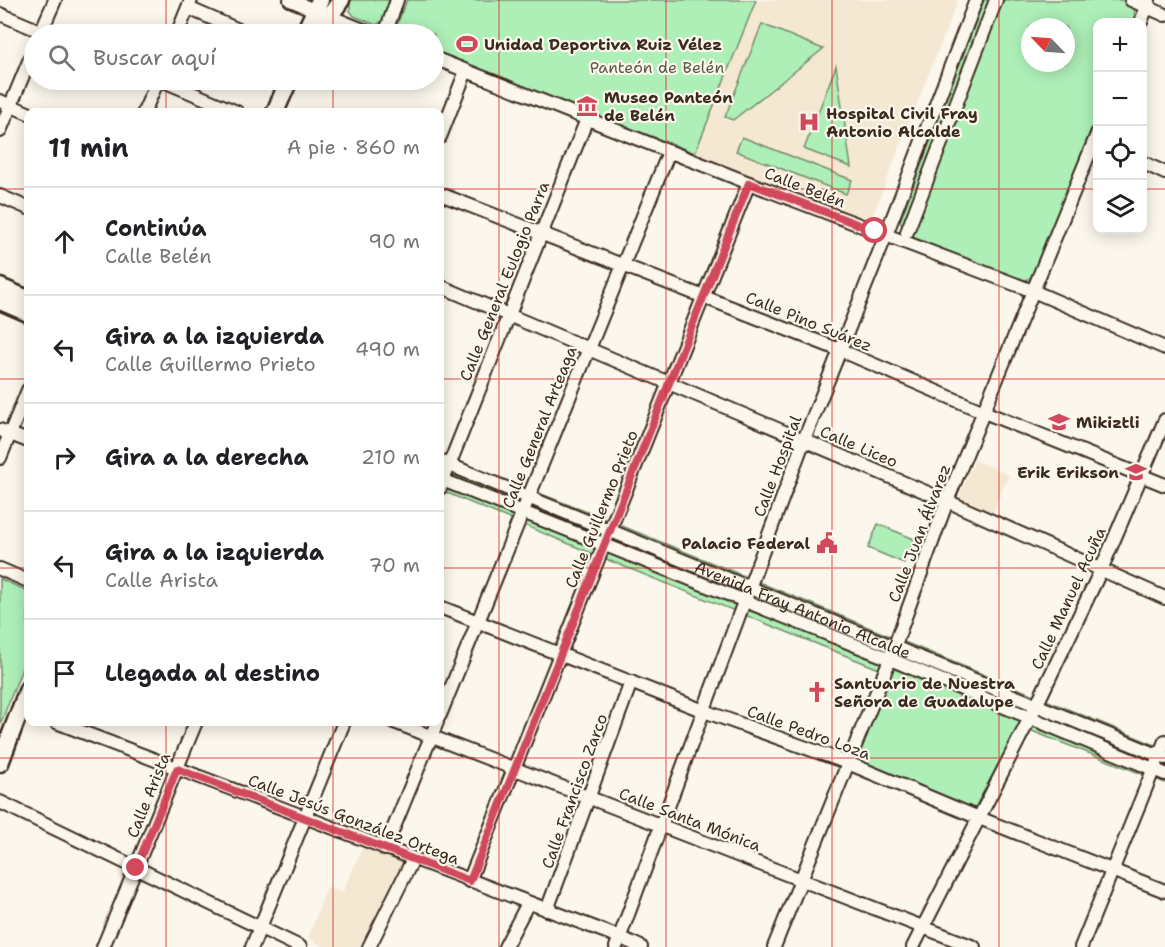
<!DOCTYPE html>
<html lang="es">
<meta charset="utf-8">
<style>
:root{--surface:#fff;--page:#f6f6f6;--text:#202124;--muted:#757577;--line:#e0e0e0}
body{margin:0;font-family:"Shantell Sans",sans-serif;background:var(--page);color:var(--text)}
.controls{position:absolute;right:18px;top:18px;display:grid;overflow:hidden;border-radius:12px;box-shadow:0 3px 15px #0003}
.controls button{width:54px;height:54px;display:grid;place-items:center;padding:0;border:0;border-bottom:2px solid var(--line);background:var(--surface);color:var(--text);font:30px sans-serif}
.compass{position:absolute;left:1021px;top:18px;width:54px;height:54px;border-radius:50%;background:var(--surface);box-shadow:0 3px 15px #0003;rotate:295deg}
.stop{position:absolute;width:18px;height:18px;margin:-14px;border:4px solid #d1495b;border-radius:50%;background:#fff}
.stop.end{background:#d1495b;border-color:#fff;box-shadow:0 2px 6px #0008}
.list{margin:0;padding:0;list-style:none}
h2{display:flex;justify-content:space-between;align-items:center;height:78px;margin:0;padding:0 24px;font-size:26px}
h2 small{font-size:20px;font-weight:400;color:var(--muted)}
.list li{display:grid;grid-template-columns:39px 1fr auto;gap:18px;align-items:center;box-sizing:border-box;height:108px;padding:0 24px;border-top:2px solid var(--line)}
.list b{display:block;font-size:22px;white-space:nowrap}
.list p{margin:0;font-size:20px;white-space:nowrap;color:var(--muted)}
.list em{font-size:20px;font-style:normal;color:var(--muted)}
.icon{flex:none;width:33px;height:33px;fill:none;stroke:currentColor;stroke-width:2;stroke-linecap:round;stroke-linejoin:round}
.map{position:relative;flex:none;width:1165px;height:947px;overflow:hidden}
.search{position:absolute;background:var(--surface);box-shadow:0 3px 15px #0003;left:24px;top:24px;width:420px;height:66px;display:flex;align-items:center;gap:15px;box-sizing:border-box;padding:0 21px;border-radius:33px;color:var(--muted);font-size:22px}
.panel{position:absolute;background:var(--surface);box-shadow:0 3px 15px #0003;left:24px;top:108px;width:420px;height:618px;border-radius:12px}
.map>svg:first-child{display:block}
</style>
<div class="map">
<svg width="1165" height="947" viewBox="0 0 1165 947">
<rect width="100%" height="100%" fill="#fbf7ec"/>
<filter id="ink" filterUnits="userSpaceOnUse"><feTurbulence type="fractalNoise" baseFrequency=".0167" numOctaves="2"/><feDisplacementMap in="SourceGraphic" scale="12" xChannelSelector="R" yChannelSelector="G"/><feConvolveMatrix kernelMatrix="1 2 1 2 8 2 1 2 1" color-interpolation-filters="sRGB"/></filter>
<g filter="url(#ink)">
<g fill="#f4e8d2">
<path d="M756 0H958L870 222 695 153Z"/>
<path d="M975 460 1009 475 992 514 958 499Z"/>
<path d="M364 844 407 860 363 947H325L308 938 327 887 342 893Z"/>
</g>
<g fill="#aeefb8" stroke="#748c6b" stroke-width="1.5" fill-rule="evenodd">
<path d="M350 0H391L381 22 376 25 354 16 350 11Z"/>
<path d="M407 0H756L695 153 434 54V34H393Z"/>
<path d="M984 0H1125L1135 7 1134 22H1098L1097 114 1033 277 1022 281 905 234 900 221ZM1030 27H1066V63H1030Z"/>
<path d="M762 24 823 49 733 120 725 117Z"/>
<path d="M836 66 851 167 804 149Z"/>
<path d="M742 137 852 180 846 194 736 151Z"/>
<path d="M440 454 605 519 1165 749V783L1019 726 973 811 859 764 856 757 889 673 598 556 440 490Z"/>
<path d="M878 524 914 539 904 563 868 548Z"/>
<path d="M0 579 28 591V653L0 725Z"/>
</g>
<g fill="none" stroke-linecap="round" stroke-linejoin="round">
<defs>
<g id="street">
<path d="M290 0 373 34"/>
<path d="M1131 0 1165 15"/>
<path d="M188 8 248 34"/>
<path d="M0 14 47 34"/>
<path d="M1141 22 1149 1"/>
<path d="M40 34 55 0"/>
<path d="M177 34 191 0"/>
<path d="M385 34 397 0"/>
<path d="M434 58 749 183 1033 291 1165 348"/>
<path d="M161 80 237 112"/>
<path d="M0 101 28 113"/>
<path d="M144 112 158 80"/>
<path d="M0 131 34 49"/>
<path d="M440 137 466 71"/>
<path d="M1142 162 1165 173"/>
<path d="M440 194 840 350 984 412 1165 485"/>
<path d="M0 196 28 208"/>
<path d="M907 232 996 0"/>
<path d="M440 286 947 501 1165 598"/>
<path d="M0 430 28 441"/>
<path d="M0 458 28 390"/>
<path id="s1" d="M440 461 1165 758"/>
<path d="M440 479 890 659 1165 774"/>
<path d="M440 488 587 119"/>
<path d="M0 569 28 581"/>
<path d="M440 607 704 711 848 763 979 818 1165 891"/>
<path d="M440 715 669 152"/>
<path d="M56 722 619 937 641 947"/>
<path d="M394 722 974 947"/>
<path d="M0 802 300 947"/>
<path d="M385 849 437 722"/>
<path d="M469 881 749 183"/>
<path d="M547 910 631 682"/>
<path d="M103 947 196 722"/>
<path d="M252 947 344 722"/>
<path d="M369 947 413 859"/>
<path d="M505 947 528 903"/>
<path d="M616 947 804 440 886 235 976 0"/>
<path d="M774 947 890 659 947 501 1098 132"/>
<path d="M913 947 1037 704 1101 570 1165 420"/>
<path d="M1081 947 1165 741"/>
</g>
<g id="secondary">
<path d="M304 34 320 0"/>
<path d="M317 34 341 0"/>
<path d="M275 112 289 80"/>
<path d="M0 287 28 299"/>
<path d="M0 301 28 313"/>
<path d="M0 763 28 689"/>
</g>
</defs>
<use href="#street" stroke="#3b2a1e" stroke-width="16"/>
<use href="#secondary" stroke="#3b2a1e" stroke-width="21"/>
<use href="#street" stroke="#fbf7ec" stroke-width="12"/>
<use href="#secondary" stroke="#fbf7ec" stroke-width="16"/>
</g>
</g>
<g fill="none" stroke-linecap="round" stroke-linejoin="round" filter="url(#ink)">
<path stroke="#d1495b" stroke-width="8" d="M136 868 177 769 470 881 749 183 875 231"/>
</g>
<path fill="none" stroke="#d62828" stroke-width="1.5" stroke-opacity="0.55" d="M166 0V34M333 0V34M499 0V947M666 0V947M832 0V947M999 0V947M166 80V112M333 80V112M0 189H28M440 189H1098M1142 189H1165M0 379H28M440 379H1165M0 568H28M440 568H1165M166 722V947M333 722V947M0 758H1165"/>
<defs>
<symbol id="stadium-bare" viewBox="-9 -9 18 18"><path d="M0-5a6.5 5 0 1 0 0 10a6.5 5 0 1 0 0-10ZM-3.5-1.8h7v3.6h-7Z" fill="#d1495b" stroke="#fbf7ec" stroke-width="2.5" paint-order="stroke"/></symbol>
<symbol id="museum-bare" viewBox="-9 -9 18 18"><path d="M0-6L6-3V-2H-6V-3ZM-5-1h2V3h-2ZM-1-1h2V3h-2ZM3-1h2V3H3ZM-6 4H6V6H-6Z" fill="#d1495b" stroke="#fbf7ec" stroke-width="2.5" paint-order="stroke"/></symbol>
<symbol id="hospital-bare" viewBox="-9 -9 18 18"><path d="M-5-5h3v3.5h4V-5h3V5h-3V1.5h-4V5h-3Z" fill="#d1495b" stroke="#fbf7ec" stroke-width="2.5" paint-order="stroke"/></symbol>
<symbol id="school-bare" viewBox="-9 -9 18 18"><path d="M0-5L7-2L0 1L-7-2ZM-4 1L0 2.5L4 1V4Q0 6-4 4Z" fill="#d1495b" stroke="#fbf7ec" stroke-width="2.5" paint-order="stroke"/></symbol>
<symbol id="civic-bare" viewBox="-9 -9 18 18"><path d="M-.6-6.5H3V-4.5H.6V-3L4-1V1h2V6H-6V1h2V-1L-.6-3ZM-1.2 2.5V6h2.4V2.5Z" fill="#d1495b" stroke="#fbf7ec" stroke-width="2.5" paint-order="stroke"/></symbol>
<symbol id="church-bare" viewBox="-9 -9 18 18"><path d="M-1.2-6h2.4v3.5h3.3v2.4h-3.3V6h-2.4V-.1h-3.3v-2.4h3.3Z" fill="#d1495b" stroke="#fbf7ec" stroke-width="2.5" paint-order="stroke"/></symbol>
</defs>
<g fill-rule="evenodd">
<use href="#stadium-bare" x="452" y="29" width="30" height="30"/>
<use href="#museum-bare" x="572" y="91" width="30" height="30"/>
<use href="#hospital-bare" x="794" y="107" width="30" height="30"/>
<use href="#school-bare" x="1044" y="407" width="30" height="30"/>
<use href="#school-bare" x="1121" y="457" width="30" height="30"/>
<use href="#civic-bare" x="812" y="528" width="30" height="30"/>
<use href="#church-bare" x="802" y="677" width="30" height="30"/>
</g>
<g text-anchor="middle" stroke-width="4.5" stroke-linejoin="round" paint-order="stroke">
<g font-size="16" font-weight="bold" fill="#3b2a1e" stroke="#fbf7ec" text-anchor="start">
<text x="484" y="50">Unidad Deportiva Ruiz Vélez</text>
<text x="604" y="103">Museo Panteón<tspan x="604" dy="18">de Belén</tspan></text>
<text x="826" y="119">Hospital Civil Fray<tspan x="826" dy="18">Antonio Alcalde</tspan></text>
<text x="1076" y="428">Mikiztli</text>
<text x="1119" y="478" text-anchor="end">Erik Erikson</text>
<text x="810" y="549" text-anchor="end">Palacio Federal</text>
<text x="834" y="689">Santuario de Nuestra<tspan x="834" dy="18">Señora de Guadalupe</tspan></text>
</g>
<g font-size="16" fill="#585b44" stroke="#fbf7ec">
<text x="657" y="73">Panteón de Belén</text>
</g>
<g font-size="16" fill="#3b2a1e" stroke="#fbf7ec">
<text transform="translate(805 187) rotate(21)" y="6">Calle Belén</text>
<text transform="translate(504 281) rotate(-68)" y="6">Calle General Eulogio Parra</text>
<text transform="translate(809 321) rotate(22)" y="6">Calle Pino Suárez</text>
<text transform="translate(539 427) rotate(-68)" y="6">Calle General Arteaga</text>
<text transform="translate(859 446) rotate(23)" y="6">Calle Liceo</text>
<text transform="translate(777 466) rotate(-69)" y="6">Calle Hospital</text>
<text transform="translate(601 509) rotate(-68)" y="6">Calle Guillermo Prieto</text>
<text transform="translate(919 533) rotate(-69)" y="6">Calle Juan Álvarez</text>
<text transform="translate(1068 598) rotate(-65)" y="6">Calle Manuel Acuña</text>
<text dy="6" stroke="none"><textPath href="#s1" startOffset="392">Avenida Fray Antonio Alcalde</textPath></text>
<text transform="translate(809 732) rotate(20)" y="6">Calle Pedro Loza</text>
<text transform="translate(574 791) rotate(-70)" y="6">Calle Francisco Zarco</text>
<text transform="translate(148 795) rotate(-68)" y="6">Calle Arista</text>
<text transform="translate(354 819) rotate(21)" y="6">Calle Jesús González Ortega</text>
<text transform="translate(690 819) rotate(21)" y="6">Calle Santa Mónica</text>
</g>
</g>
</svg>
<div class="controls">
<button>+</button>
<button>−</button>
<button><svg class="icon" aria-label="locate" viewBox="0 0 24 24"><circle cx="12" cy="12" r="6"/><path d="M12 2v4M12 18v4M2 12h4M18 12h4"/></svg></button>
<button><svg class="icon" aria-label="layers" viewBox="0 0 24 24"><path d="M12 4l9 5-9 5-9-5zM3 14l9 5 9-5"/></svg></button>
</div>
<svg class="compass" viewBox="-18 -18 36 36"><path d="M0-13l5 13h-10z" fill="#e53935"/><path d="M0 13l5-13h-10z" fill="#757577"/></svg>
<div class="stop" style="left:875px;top:231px"></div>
<div class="stop end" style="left:136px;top:868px"></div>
<div class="search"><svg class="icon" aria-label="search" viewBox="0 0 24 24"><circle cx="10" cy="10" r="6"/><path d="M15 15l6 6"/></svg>Buscar aquí</div>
<section class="panel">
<h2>11 min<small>A pie · 860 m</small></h2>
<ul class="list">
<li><svg class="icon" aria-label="ahead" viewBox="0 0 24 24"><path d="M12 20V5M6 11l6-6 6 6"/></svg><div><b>Continúa</b><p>Calle Belén</p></div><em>90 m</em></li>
<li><svg class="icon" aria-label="left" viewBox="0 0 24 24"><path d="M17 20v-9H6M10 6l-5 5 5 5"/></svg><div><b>Gira a la izquierda</b><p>Calle Guillermo Prieto</p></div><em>490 m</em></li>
<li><svg class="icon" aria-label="right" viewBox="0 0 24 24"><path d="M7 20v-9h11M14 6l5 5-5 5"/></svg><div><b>Gira a la derecha</b></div><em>210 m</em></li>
<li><svg class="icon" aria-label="left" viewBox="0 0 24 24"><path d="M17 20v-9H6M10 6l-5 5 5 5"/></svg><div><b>Gira a la izquierda</b><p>Calle Arista</p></div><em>70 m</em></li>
<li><svg class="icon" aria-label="arrive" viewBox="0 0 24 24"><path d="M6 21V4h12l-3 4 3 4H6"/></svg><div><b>Llegada al destino</b></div></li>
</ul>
</section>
</div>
